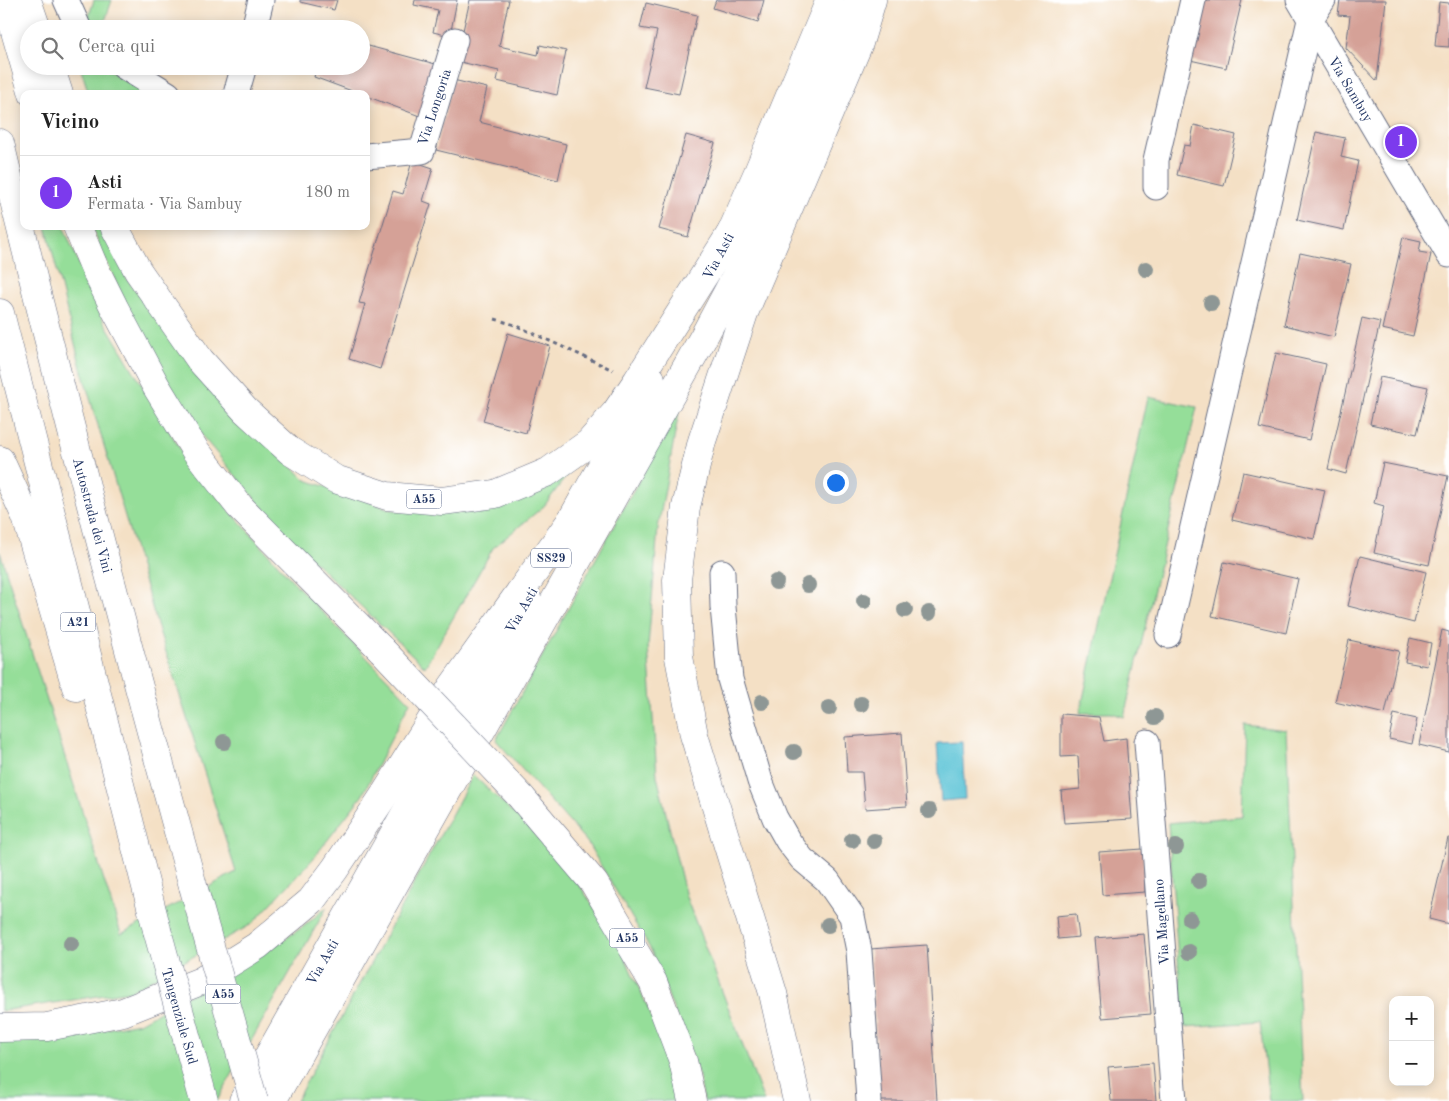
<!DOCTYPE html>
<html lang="it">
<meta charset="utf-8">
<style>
:root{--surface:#fff;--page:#f2f2f2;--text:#222;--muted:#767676;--line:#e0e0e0;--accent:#7c3aed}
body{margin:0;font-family:"Old Standard TT",serif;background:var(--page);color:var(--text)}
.controls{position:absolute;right:15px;bottom:15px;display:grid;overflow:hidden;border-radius:10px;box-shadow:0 2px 12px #0003}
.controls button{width:45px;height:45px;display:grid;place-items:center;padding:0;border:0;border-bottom:1px solid var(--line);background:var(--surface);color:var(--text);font:25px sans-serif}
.you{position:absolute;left:835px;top:482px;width:18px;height:18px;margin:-12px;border:4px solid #fff;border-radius:50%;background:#1a73e8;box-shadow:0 0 0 8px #1a73e833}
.badge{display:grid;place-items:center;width:32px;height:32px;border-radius:50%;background:var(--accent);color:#fff;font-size:16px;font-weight:700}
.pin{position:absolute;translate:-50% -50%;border:2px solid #fff;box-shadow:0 1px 5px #0006}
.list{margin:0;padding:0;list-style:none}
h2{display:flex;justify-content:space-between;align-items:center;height:65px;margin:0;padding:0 20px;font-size:21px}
h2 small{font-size:16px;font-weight:400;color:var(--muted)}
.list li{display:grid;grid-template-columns:32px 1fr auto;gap:15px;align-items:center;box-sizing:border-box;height:75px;padding:0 20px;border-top:1px solid var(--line)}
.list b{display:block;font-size:19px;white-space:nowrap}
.list p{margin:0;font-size:16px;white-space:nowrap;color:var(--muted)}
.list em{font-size:16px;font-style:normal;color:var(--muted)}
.icon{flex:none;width:28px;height:28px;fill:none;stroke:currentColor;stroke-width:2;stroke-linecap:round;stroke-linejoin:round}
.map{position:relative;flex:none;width:1449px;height:1101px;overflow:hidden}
.search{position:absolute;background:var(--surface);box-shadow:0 2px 12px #0003;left:20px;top:20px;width:350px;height:55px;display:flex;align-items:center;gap:12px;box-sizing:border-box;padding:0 18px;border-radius:28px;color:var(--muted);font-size:19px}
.panel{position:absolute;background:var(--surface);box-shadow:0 2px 12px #0003;left:20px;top:90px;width:350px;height:140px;border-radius:10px}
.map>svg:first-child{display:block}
</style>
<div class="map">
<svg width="1449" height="1101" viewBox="0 0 1449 1101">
<rect width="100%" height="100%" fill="#fff"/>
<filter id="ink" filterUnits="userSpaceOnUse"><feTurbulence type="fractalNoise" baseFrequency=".02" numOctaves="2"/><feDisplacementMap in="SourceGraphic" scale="10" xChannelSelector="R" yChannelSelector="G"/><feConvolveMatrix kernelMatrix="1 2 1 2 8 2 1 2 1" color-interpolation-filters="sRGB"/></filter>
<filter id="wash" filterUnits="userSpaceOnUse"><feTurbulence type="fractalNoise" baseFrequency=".0096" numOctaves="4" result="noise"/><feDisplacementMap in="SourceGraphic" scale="20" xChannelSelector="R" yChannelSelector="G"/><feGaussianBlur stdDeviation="1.12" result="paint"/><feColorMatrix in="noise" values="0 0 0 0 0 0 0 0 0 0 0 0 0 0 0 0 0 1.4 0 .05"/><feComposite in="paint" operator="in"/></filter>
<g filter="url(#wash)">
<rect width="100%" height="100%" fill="#f4e0c5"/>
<g fill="#95de99" stroke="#58867c">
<path d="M94 0H112L103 27 87 22Z"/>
<path d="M80 66H103L146 94H89Z"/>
<path d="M46 226H63L103 320 191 467 298 587 410 702 362 796 312 860 252 924 131 991 1 1011 0 552 121 934 236 872 157 624 81 368Z"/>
<path d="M92 226H101L127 279 205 383 306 480 393 510 472 513 532 487 577 462 544 506 493 548 425 667 283 532 203 437 143 340 101 250Z"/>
<path d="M1148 397 1197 407 1124 717 1112 713H1080Z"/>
<path d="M680 406 658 528 648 646 657 776 686 897 764 1101H704L699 1076 651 950 587 842 496 740Z"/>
<path d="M1245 725 1286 730 1303 1101H1269L1260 1022 1183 1027 1168 823 1242 816Z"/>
<path d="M473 775 529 828 575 878 621 949 648 1008 673 1069 679 1101H296Z"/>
<path d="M327 907 217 1101H0V1039L68 1036 139 1023 257 957 303 927Z"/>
</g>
<path fill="#58c2d5" stroke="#3a789a" d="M962 742 965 799 941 801 937 743Z"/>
<g id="blocks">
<g fill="#d5a197">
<path d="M300 0H337L334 10 300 2Z"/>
<path d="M415 0H457L450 36 433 32 438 10 414 5Z"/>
<path d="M470 0H509L499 46 538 55 540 45 566 51 557 95 497 81 499 71 456 61Z"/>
<path d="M716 0H764L758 22 713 8Z"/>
<path d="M1204 0H1242L1226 68 1190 60Z"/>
<path d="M1340 0H1386L1377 81 1346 48 1350 16 1338 15Z"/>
<path d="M1439 2 1449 3V47L1435 46Z"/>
<path d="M646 3 697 15 679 94 644 87 657 31 640 28Z"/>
<path d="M361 44 439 65 425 118 366 96V94H360L314 77 317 66H361Z"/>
<path d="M453 80 487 88 479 122 566 144 558 180 436 150Z"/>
<path d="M1194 125 1236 135 1224 186 1177 175 1184 145 1190 146Z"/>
<path d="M1316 132 1345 138 1341 157 1358 161 1344 230 1297 220Z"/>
<path d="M686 135 715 143 688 237 659 229Z"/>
<path d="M412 161 433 168 423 201 431 204 380 369 349 359 365 304 359 303 393 191 403 194Z"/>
<path d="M1403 237 1421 241 1419 252 1431 254 1413 336 1382 329Z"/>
<path d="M1300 253 1351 264 1334 337 1284 325Z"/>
<path d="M1362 318 1380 322 1346 474 1328 469Z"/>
<path d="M508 333 550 346 526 433 483 421Z"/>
<path d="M1276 353 1326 364 1309 440 1259 428Z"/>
<path d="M1380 377 1428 387 1417 434 1370 424Z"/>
<path d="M1383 463 1448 476 1429 565 1374 553 1384 506 1374 503Z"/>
<path d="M1243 472 1325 490 1314 539 1232 520Z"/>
<path d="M1360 556 1426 572 1414 623 1348 606Z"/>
<path d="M1224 562 1298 579 1286 633 1212 616Z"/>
<path d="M1442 630 1449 632V752L1419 745Z"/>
<path d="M1410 638 1431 643 1427 666 1405 662Z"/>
<path d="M1349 640 1399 651 1385 714 1335 702Z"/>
<path d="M1061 714 1099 717 1104 741 1126 738 1132 819 1064 823 1061 791 1080 789 1078 756 1061 757Z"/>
<path d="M1394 714 1417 719 1412 744 1389 739Z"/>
<path d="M902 733 907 806 865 809 862 772H847L845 737Z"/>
<path d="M1448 838H1449V924L1429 919Z"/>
<path d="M1143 849 1145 892 1102 895 1099 852Z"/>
<path d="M1076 914 1079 937 1058 939 1056 916Z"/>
<path d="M1144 934 1151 1014 1102 1018 1095 938Z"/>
<path d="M927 945 937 1101H880L870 949Z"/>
<path d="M1153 1063 1156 1101H1111L1108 1067Z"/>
</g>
</g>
</g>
<g filter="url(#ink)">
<use href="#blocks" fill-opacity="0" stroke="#676d82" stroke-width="1"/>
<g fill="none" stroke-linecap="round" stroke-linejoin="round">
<defs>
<g id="minor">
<path d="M66 0 79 29"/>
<path d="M1299 0 1449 255"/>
<path d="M254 29 261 0"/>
<path d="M123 66 168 94"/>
<path d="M236 94 244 66"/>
<path d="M366 156 422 151 455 40"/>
<path d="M1156 187V160L1193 0"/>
<path d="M722 572 723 607 730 679 760 781 775 818 788 841 802 859 827 880 852 916 859 951 869 1101"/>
<path d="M1168 635 1310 20 1323 0"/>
<path d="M1147 742 1174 1101"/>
</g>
<g id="major">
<path d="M720 253 731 233 758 172 830 0"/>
<path d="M563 535 651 379"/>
<path d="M243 1101 527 598"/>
<path d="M272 1101 703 338 752 246 776 195 859 0"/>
</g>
<g id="highway">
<path d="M6 0 33 94"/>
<path d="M27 0 37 29"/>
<path d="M50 66 59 94"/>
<path d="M0 143C60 392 125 639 193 886"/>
<path d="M77 226 95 269 114 307 156 386 195 450 240 507 382 650"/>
<path d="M114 226 138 271 200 360 245 410 290 451 335 479 387 496 442 501 495 494 548 472 589 443 616 412 637 381 731 233"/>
<path d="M0 313 157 930"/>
<path d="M0 460 26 517 76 687"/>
<path d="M521 797 594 883 653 982 683 1061 692 1101"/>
<path d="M0 1028 47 1027 123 1012 201 981 257 946 311 901 335 869 385 794 452 687 575 515"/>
<path d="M797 1101 773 993 694 735 679 657 677 580 686 507 702 441 744 313 859 43 872 0"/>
</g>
</defs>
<use href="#minor" stroke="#676d82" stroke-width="27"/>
<use href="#major" stroke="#676d82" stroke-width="29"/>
<use href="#highway" stroke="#676d82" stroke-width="29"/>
<path stroke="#676d82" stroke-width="3" stroke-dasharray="4 4" stroke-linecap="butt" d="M495 319 515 325 613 370"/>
<use href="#minor" stroke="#fff" stroke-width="25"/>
<use href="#major" stroke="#fff" stroke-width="28"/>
<use href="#highway" stroke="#fff" stroke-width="28"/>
<defs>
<g id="highway-bridge">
<path d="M382 650 521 797"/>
<path d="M193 886 254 1101"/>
<path d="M157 930 204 1101"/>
</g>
</defs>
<use href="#highway-bridge" stroke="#676d82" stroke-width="29" stroke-linecap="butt"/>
<use href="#highway-bridge" stroke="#fff" stroke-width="28"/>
</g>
<g fill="#8e9795">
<circle cx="1146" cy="269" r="8"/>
<circle cx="1211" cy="303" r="8"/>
<circle cx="776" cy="582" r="8"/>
<circle cx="808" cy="585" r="8"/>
<circle cx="864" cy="601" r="8"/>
<circle cx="905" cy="610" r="8"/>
<circle cx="929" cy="613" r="8"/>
<circle cx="762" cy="702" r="8"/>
<circle cx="861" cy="704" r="8"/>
<circle cx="829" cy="708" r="8"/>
<circle cx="1155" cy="717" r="8"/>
<circle cx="224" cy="742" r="8"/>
<circle cx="794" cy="752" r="8"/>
<circle cx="929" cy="811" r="8"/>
<circle cx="852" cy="840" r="8"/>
<circle cx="874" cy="841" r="8"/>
<circle cx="1176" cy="847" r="8"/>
<circle cx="1199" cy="881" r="8"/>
<circle cx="1190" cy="919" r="8"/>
<circle cx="828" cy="925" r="8"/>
<circle cx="71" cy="944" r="8"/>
<circle cx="1189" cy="952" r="8"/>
</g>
</g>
<g text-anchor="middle" stroke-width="4" stroke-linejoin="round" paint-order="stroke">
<g fill="#fff" stroke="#5f6d8e" stroke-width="1">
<rect x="406.5" y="489.5" width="35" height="19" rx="4"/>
<rect x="531" y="548.5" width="40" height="19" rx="4"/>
<rect x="60.5" y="612.5" width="35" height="19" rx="4"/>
<rect x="609.5" y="928.5" width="35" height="19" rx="4"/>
<rect x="205.5" y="984.5" width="35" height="19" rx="4"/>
</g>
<g font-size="12" font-weight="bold" fill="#1b2f5e">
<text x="424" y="503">A55</text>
<text x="551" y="562">SS29</text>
<text x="78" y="626">A21</text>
<text x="627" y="942">A55</text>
<text x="223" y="998">A55</text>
</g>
<g font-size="14" fill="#1b2f5e" stroke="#fff">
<text transform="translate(1351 89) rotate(59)" y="5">Via Sambuy</text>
<text transform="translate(434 107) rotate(-72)" y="5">Via Longoria</text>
<text transform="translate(718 256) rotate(-62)" y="5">Via Asti</text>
<text transform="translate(93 515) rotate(75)" y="5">Autostrada dei Vini</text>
<text transform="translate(521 610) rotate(-60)" y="5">Via Asti</text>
<text transform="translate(1161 922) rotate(-94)" y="5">Via Magellano</text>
<text transform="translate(322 962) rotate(-60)" y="5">Via Asti</text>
<text transform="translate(180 1016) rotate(74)" y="5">Tangenziale Sud</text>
</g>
</g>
</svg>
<div class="controls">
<button>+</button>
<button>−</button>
</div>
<div class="you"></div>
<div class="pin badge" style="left:1401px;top:142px">1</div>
<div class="search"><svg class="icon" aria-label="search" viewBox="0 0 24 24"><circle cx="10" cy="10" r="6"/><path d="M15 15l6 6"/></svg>Cerca qui</div>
<section class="panel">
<h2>Vicino<small></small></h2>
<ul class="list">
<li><span class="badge">1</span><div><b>Asti</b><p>Fermata · Via Sambuy</p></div><em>180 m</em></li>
</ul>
</section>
</div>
